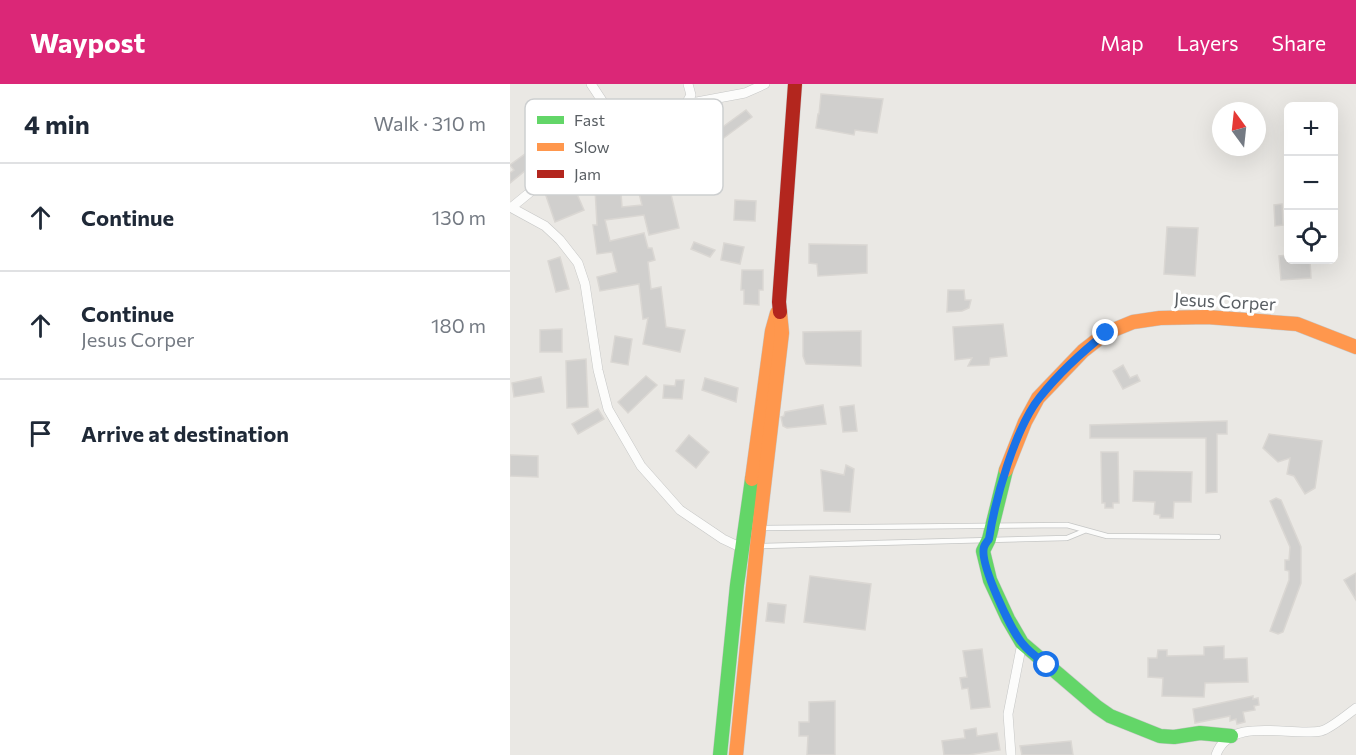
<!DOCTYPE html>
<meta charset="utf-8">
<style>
:root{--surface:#fff;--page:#f6f6f7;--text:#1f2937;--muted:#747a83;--line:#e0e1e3;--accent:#db2777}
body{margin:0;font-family:Commissioner,sans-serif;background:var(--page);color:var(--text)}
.controls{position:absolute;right:18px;top:18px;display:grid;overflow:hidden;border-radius:9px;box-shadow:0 6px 24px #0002}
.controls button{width:54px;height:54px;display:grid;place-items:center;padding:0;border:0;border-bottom:2px solid var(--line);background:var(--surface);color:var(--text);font:30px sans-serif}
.compass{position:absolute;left:702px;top:18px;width:54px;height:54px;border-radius:50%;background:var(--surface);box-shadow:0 6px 24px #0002;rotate:345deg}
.stop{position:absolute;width:18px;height:18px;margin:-14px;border:4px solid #1a73e8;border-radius:50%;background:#fff}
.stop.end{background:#1a73e8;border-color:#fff;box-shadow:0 2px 6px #0008}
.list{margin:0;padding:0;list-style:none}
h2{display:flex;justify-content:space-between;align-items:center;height:78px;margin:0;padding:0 24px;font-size:26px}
h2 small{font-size:20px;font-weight:400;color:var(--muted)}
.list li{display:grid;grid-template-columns:39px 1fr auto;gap:18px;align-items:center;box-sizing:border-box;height:108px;padding:0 24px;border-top:2px solid var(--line)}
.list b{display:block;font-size:22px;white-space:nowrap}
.list p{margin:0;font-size:20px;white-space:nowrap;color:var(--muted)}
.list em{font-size:20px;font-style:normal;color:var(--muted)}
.icon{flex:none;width:33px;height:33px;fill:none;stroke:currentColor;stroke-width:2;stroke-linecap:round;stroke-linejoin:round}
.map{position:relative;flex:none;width:846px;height:671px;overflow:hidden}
header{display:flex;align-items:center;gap:36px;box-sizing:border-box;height:84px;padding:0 30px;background:var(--accent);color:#fff}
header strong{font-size:28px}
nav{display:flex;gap:33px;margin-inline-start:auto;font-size:21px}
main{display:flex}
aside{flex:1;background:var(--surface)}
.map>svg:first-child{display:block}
</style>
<header>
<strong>Waypost</strong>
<nav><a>Map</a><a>Layers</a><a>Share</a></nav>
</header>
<main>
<aside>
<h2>4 min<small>Walk · 310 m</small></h2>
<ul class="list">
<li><svg class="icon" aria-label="ahead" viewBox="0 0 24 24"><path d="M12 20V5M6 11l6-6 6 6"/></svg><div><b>Continue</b></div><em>130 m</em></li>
<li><svg class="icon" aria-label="ahead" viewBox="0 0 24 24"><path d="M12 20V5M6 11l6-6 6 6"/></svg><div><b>Continue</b><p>Jesus Corper</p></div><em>180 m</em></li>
<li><svg class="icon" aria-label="arrive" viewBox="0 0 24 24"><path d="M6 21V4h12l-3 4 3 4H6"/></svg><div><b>Arrive at destination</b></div></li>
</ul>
</aside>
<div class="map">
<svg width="846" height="671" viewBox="0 0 846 671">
<rect width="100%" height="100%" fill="#eae8e4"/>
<g fill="#d0cfcd" stroke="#dad7d3" stroke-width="1.5">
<path d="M311 10 373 15 367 49 345 46 344 51 306 44 308 30H309Z"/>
<path d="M236 26 242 33 211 56 206 48Z"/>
<path d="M30 59 37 69 0 99V89L4 86 0 81Z"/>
<path d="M80 80 84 94 102 88 109 109H111L112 123 132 121 129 109 159 102 169 144 139 151 134 131 95 136 100 157 134 149 138 164H142L145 176 138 178 141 205 151 203 156 243 175 246 170 268 133 260 138 234 133 235 129 200 90 207 87 193 107 188 102 168 87 170 83 141H87L85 105 67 110 74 126 45 138 34 106 69 92 67 85Z"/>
<path d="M225 116 246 117 245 137 224 136Z"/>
<path d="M772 120 773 141 765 142 764 121Z"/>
<path d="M657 143 688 144 685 192 654 190Z"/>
<path d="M184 158 205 166 200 173 181 165Z"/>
<path d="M214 159 234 163 230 180 211 176Z"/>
<path d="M299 160 357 161V189L308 192 307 180 299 179Z"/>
<path d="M778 171V176H800L801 194 771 196 769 172Z"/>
<path d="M50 173 59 205 46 208 38 177Z"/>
<path d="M232 186H253V206H249V221L234 220V206H231Z"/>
<path d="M438 206H454L455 216H461L459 224 452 227 437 228Z"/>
<path d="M493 240 497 272 480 274 479 281 458 282 462 274 445 276 443 243Z"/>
<path d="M52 245V268H30V246Z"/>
<path d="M351 247V282L296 280 293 272V248Z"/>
<path d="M105 252 122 255 118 281 101 278Z"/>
<path d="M76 275 78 323 57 324 56 277Z"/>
<path d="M613 281 620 294 627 291 630 297 613 305 603 287Z"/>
<path d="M136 292 147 301 118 329 108 318Z"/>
<path d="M31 293 34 308 4 313 2 299Z"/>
<path d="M195 294 228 304 226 318 192 306Z"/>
<path d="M166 296H174L172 315 153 314 154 301 165 302Z"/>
<path d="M313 321 316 340 277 344 273 342 271 333 274 332 275 328Z"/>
<path d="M344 321 347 347 333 348 330 323Z"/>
<path d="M88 325 94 335 68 350 62 340Z"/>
<path d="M717 337V350H707V408L696 409V354H580V341Z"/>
<path d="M759 350 812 357 805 404 795 410 784 392 777 390 780 374 768 378 753 364Z"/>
<path d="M179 351 199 368 186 384 166 367Z"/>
<path d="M591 368H608L609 419H603V424H595V419H592Z"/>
<path d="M0 371 28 372V393L0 392Z"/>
<path d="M336 381 344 385 340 428 314 427 311 386 334 391Z"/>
<path d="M624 387 682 388 681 418H664L663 434H650V431L644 430 645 418 623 417Z"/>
<path d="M766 414 771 416 791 463V499L773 548 768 550 760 547 779 496V487L775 486V476H779L780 463 760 417Z"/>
<path d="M846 489V516L834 496Z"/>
<path d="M300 492 361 500 355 546 294 538Z"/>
<path d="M258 519 276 521 274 539 256 537Z"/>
<path d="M714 562V575L737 574 738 598 695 599 694 613 652 612 653 594 638 593V574H647L648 566H657V572L694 571V563Z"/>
<path d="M472 565 480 623 461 625 458 604 452 605 450 594 457 593 453 567Z"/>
<path d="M743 612V615L748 614 749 621 744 622 745 626 733 628 735 638 727 640 726 635 720 637V632L685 639 683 625Z"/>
<path d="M325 617V671H297L298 652H289V638H299V618Z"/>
<path d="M466 644 467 652 487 649 490 666 458 671H434L432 657 455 654 454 646Z"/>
<path d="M561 657 563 671H512L510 662Z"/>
</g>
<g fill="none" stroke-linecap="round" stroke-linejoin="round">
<defs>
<g id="lane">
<path d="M252 444 557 441 597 452 708 453"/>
<path d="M248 462 557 454 574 447"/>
</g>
<g id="street">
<path d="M81 0 116 53"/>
<path d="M176 20 181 11 178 0"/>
<path d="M0 123 35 142 50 156 68 179 75 200 88 286 98 325 131 382 170 426 213 455 232 464"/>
<path d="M2 123 41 91 81 68 116 53 149 30 176 20 235 9 255 0"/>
<path d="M501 671 498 630 512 559"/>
<path d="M706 671C720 631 780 653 811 647 820 645 838 630 846 624"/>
</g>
<g id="fast">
<path d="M496 386 479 455 473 467 480 496 498 535 512 559 587 623 600 632 650 652 664 653 690 649 721 652"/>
<path d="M210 671 227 501 242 395"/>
</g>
<g id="slow">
<path d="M496 386 515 338 528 314 573 267 596 249 623 238 650 234 697 233 787 240 846 263"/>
<path d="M242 395 262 247 267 229"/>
<path d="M226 671 247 462 272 249 270 228"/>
</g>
<path id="jam" d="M270 228 269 218 285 0"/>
</defs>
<use href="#lane" stroke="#c6c7c6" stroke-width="6"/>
<use href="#street" stroke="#c6c7c6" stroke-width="10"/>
<use href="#fast" stroke="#c7c7c7" stroke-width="15"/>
<use href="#slow" stroke="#c7c7c7" stroke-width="15"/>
<use href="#jam" stroke="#c7c7c7" stroke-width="15"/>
<use href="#lane" stroke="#fcfcfb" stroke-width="4.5"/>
<use href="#street" stroke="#fcfcfb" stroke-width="9"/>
<use href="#fast" stroke="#63d668" stroke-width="14"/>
<use href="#slow" stroke="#ff974d" stroke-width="14"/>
<use href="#jam" stroke="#b3261e" stroke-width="14"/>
</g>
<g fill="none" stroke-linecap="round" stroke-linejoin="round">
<path stroke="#1a73e8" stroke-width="8" d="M537 581C529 575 519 568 512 559 501 546 469 479 474 463 475 460 477 458 479 455 485 416 505 344 530 313 549 289 572 268 596 249"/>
</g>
<g text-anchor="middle" stroke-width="6" stroke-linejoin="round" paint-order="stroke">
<g font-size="18" fill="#595e63" stroke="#fff">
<text transform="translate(715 218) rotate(3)" y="6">Jesus Corper</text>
</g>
</g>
<rect x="15" y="15" width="198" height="96" rx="9" fill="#fff" stroke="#cdcfd0" stroke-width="1.5"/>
<rect x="27" y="32" width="27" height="8" fill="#63d668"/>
<rect x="27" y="59" width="27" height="8" fill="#ff974d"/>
<rect x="27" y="86" width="27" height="8" fill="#b3261e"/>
<g font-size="16" fill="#595e63">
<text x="64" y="42">Fast</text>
<text x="64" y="69">Slow</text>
<text x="64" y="96">Jam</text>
</g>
</svg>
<div class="controls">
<button>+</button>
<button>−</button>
<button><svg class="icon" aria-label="locate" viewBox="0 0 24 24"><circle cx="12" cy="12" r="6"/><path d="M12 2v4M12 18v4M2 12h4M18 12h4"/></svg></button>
</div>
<svg class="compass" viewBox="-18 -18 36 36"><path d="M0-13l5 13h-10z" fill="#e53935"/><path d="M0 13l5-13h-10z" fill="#747a83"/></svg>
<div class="stop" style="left:537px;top:581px"></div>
<div class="stop end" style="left:596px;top:249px"></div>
</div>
</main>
